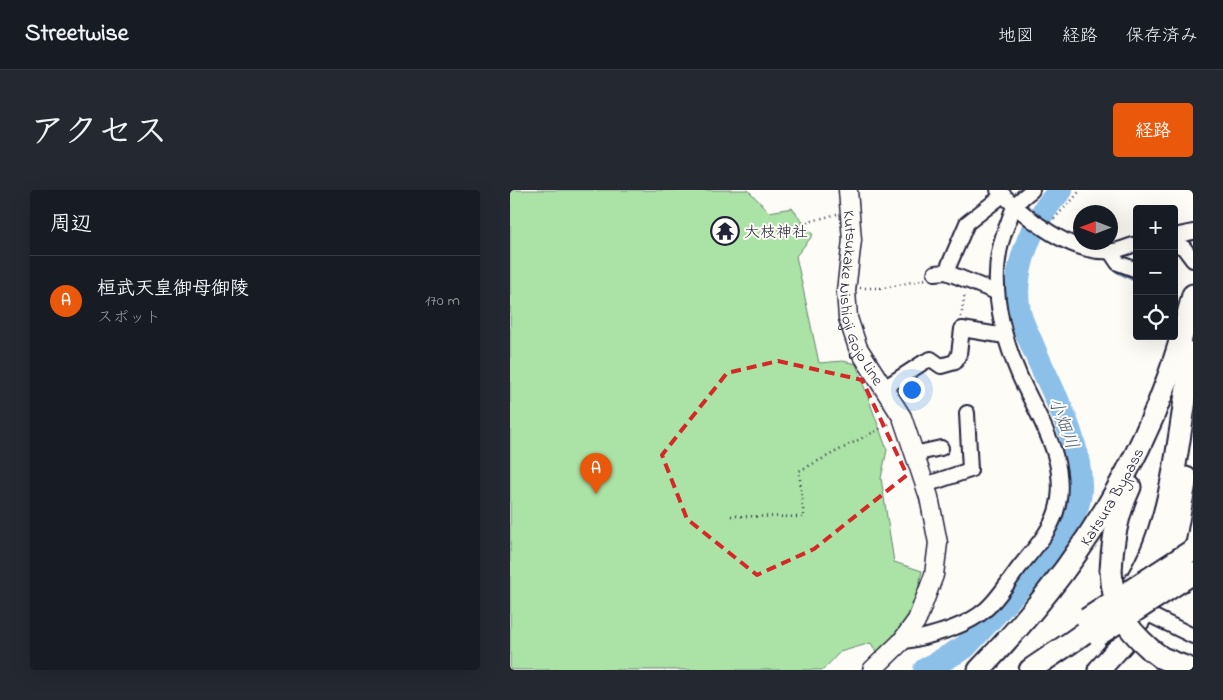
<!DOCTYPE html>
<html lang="ja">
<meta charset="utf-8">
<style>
:root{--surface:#171b24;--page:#242831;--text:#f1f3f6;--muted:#9ea1a6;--line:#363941;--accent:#ea580c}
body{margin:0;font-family:"Indie Flower","Klee One",sans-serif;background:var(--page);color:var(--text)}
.controls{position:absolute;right:15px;top:15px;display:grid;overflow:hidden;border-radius:5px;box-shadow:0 5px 20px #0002}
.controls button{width:45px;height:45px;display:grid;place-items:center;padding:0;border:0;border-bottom:1px solid var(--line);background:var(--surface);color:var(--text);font:25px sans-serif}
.compass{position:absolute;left:563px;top:15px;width:45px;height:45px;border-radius:50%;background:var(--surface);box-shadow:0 5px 20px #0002;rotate:270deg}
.you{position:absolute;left:401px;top:199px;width:18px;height:18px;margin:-12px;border:4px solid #fff;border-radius:50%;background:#1a73e8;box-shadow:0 0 0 8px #1a73e833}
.badge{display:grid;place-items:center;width:32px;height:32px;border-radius:50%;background:var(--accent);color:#fff;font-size:16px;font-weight:700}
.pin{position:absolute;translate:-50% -41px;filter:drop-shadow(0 1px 2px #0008)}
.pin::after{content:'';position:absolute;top:26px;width:18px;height:15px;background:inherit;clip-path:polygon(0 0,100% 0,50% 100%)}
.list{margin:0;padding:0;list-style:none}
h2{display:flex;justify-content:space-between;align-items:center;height:65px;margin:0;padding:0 20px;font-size:21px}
h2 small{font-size:16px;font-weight:400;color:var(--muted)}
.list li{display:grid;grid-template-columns:32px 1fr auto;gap:15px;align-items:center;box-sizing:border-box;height:90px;padding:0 20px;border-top:1px solid var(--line)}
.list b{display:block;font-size:19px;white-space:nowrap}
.list p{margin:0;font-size:16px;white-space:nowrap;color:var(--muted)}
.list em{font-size:16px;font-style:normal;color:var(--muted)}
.icon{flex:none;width:28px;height:28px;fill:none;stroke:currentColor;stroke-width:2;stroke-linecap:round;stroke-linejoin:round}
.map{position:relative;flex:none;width:683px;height:480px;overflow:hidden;border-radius:5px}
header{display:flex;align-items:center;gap:30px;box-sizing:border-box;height:70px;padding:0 25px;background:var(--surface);border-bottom:1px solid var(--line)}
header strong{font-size:24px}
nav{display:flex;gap:28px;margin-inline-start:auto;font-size:18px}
.intro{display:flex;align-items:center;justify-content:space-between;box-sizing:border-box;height:120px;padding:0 30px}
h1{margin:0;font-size:35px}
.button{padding:12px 22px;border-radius:5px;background:var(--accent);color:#fff;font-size:18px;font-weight:700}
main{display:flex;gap:30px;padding:0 30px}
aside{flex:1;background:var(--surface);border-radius:5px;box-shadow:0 5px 20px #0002}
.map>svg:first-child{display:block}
</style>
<header>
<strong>Streetwise</strong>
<nav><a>地図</a><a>経路</a><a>保存済み</a></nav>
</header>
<div class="intro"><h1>アクセス</h1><a class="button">経路</a></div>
<main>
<aside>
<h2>周辺<small></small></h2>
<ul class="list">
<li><span class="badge">A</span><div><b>桓武天皇御母御陵</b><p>スポット</p></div><em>170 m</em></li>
</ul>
</aside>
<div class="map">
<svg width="683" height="480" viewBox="0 0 683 480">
<rect width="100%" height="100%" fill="#fdfcf7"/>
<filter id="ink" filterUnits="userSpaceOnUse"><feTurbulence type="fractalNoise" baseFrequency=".02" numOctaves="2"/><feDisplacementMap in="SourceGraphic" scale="10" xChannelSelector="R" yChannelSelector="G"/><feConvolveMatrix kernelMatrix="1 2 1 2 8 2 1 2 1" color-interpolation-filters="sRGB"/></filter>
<g filter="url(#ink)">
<path fill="#abe2a5" stroke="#668270" d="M0 0H238L259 22 282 18 303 45 286 66 309 173 333 171 346 174 377 260 371 288 384 372 412 381C405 413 401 450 366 462L361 453 330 462 313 480H0Z"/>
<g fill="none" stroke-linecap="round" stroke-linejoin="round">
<path stroke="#6281a3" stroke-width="4" d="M607 81 627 91"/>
<path stroke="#8cc0e9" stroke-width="24" d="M415 480 455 457 549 354C557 339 569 319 570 301 572 251 542 202 523 157 519 147 513 136 510 126 499 85 522 29 551 0"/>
<defs>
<g id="minor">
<path d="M488 0C515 27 561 65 601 61 609 61 618 56 627 54"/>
<path d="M664 46 683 42"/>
<path d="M664 53 674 58 683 70"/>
<path d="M600 61 608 73 627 80"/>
<path d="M436 82 457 33 493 5"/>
<path d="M425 83 436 82 486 102"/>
<path d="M374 198 414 172 421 169 431 176 445 172 449 164 452 139 495 146"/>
<path d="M404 264 431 258"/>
<path d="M415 295 460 280 457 223"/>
<path d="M634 422 683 446"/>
<path d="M391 452C417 447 455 438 475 420 488 409 498 392 508 379 522 361 539 344 546 322 561 274 529 229 510 187 489 138 476 83 498 33 500 28 502 20 505 16 509 10 516 5 522 0"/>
</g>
<g id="major">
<path id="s1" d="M338 0 342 50 336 101 338 128 348 158 392 227 419 307 428 353 424 385 407 430 391 452 362 480"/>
</g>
<g id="highway">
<path d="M601 381C602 351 607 324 620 297"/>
<path d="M651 389 664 352 676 288"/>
<path d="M640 459 652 468 683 480"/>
<path id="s2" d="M469 480C548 399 616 303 655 196 666 167 675 136 683 105"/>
<path d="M520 480C550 459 583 440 608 414 665 357 667 240 683 163"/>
<path d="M589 480 615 451 631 427"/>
</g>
</defs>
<use href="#minor" stroke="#22223b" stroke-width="18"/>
<use href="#major" stroke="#22223b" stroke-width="21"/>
<use href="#highway" stroke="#22223b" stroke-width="25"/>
<g stroke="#22223b" stroke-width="2.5" stroke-dasharray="1 4" stroke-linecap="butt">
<path d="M544 29C553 18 563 11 570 0"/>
<path d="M244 47 327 24"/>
<path d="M350 98H374L416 89"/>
<path d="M451 127 455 103"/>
<path d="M221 326 294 327 289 281 379 234"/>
</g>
<use href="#minor" stroke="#fdfcf7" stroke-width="14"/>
<use href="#major" stroke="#fdfcf7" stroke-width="18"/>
<use href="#highway" stroke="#fdfcf7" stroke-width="21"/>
<defs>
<g id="highway-bridge">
<path d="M601 381C603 418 613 435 640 459"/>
<path d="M577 429 683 360"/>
<path d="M588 445 683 383"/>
</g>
</defs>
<use href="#highway-bridge" stroke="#22223b" stroke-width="25" stroke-linecap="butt"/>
<use href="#highway-bridge" stroke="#fdfcf7" stroke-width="21"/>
</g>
</g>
<path fill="none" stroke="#d62828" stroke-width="4" stroke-dasharray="10 6" stroke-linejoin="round" d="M268 171 352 190 397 285 304 359 247 385 177 329 152 265 217 183Z"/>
<defs>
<symbol id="temple-ring" viewBox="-11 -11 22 22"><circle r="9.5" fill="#fdfcf7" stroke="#22223b" stroke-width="1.5"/><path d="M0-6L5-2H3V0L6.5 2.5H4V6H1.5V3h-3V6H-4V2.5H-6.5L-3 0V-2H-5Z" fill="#22223b"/></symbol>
</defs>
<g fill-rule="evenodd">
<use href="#temple-ring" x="199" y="25" width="32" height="32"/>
</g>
<g text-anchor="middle" stroke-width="4" stroke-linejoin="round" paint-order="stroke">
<g font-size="16" fill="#22223b" stroke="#fdfcf7" text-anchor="start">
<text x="234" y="47">大枝神社</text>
</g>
<g font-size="16" fill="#22223b" stroke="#fdfcf7">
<text dy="6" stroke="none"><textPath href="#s1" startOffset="111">Kutsukake Nishioji Gojo Line</textPath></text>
<text dy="6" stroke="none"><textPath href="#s2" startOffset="219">Katsura Bypass</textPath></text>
</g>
<g font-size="18" font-style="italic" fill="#475978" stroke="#fdfcf7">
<text transform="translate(554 233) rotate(69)" y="6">小畑川</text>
</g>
</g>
</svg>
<div class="controls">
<button>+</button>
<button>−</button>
<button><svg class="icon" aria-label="locate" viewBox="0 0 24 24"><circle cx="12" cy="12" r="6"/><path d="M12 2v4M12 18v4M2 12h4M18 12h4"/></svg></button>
</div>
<svg class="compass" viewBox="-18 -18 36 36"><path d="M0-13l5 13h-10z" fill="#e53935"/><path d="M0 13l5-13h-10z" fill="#9ea1a6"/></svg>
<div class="you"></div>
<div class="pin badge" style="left:86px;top:304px">A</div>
</div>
</main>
